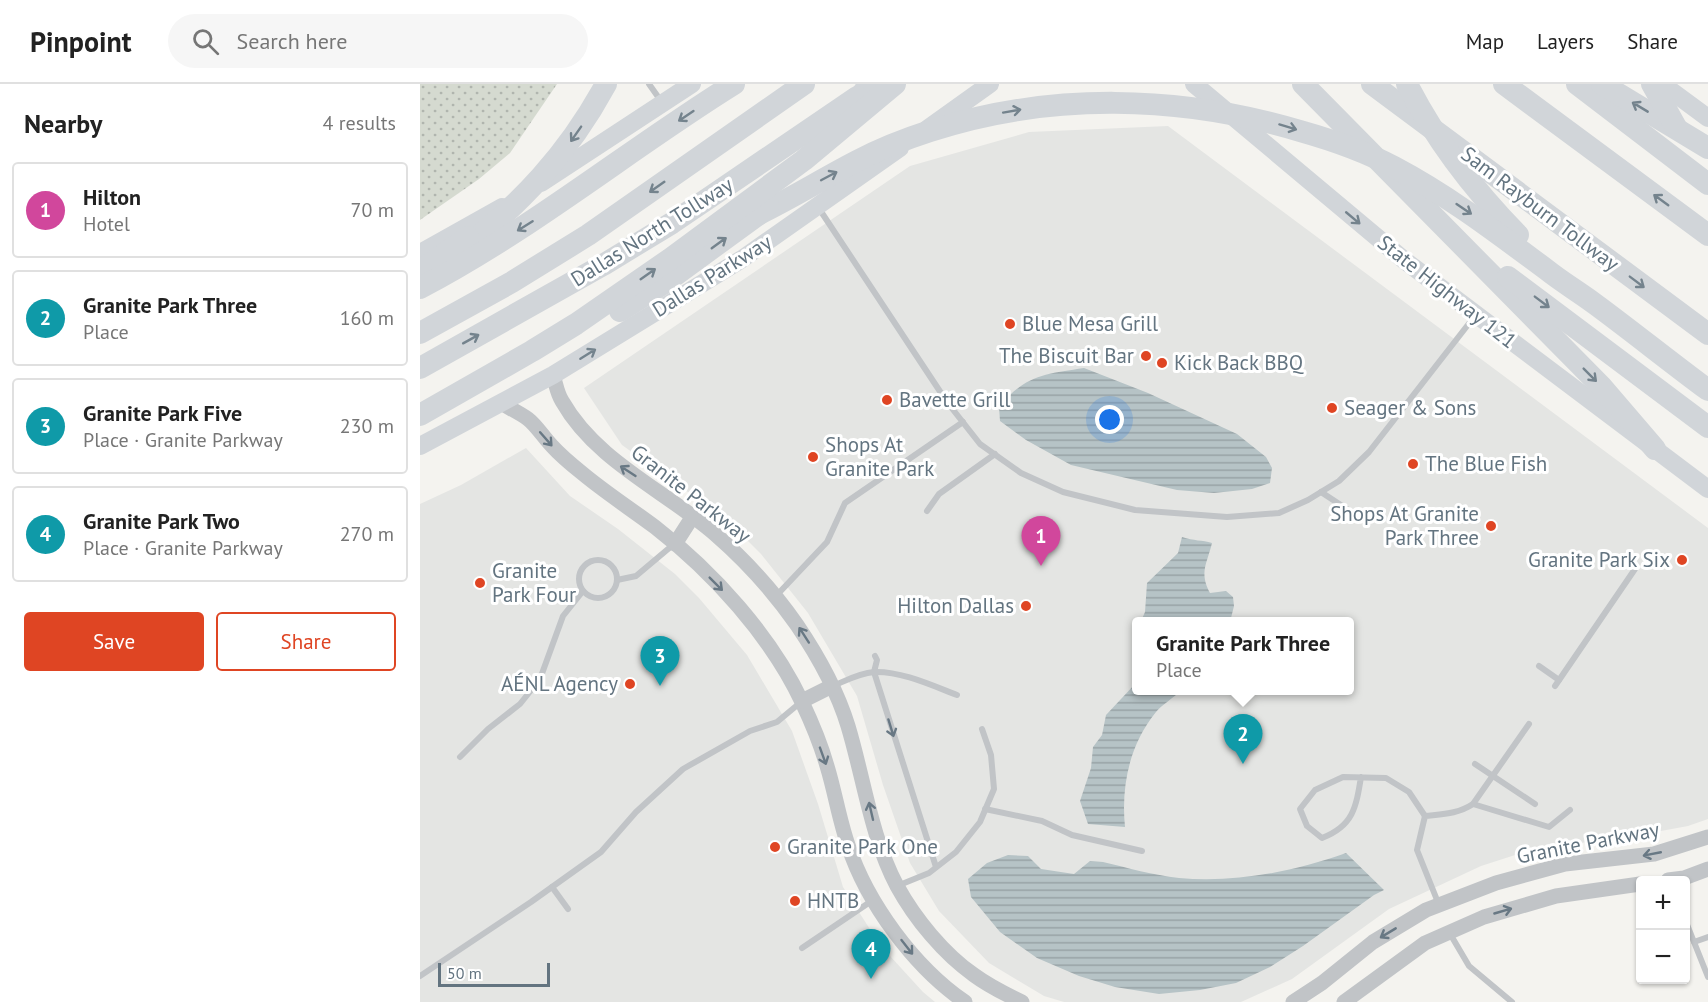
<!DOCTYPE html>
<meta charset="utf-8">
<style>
:root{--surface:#fff;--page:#f6f6f6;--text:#222;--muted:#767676;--line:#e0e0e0;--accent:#df4523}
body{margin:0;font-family:"PT Sans",sans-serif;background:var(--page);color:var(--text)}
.controls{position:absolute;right:18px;bottom:18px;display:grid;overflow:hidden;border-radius:6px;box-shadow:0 2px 4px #0004}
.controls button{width:54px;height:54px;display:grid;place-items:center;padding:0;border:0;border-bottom:2px solid var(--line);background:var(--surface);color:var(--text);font:30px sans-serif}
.scale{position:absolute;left:18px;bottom:15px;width:112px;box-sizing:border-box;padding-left:6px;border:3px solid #637480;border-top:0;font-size:16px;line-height:21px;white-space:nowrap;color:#637480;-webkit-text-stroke:4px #fff;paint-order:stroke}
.you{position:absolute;left:690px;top:336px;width:21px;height:21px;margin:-15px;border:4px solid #fff;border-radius:50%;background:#1a73e8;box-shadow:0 0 0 9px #1a73e833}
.badge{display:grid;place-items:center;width:39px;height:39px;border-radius:50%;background:var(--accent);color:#fff;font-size:20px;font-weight:700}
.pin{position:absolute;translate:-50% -50px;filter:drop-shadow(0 2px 3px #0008)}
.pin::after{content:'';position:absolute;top:32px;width:21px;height:18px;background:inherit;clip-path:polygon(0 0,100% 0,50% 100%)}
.popup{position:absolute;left:712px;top:533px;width:222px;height:78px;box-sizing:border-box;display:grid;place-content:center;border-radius:6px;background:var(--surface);filter:drop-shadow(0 2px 4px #0005);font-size:20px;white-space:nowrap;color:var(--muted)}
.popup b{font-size:22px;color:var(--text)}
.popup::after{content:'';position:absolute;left:50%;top:100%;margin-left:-12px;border:12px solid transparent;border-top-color:var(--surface)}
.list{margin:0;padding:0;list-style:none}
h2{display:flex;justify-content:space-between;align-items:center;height:78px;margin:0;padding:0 24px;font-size:26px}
h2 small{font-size:20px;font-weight:400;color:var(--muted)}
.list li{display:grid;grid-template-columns:39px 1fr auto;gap:18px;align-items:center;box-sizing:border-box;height:96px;margin:0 12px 12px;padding:0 12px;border:2px solid var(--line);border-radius:6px}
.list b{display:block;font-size:22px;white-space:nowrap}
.list p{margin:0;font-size:20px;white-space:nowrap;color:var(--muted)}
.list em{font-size:20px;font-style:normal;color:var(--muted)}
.actions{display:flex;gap:12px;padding:18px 24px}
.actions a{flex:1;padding:14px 0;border:2px solid var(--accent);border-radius:6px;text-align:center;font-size:21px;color:var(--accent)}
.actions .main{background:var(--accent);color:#fff}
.icon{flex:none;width:33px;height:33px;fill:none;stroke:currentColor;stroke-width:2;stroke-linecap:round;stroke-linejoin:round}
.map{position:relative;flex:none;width:1288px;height:918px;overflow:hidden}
header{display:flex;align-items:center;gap:36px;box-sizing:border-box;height:84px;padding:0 30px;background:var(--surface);border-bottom:2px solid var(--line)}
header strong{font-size:28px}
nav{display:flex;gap:33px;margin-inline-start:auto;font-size:21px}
.search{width:420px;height:54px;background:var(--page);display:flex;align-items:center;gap:15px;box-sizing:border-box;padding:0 21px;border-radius:33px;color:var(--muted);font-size:22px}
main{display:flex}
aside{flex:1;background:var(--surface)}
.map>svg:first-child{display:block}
</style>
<header>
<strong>Pinpoint</strong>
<div class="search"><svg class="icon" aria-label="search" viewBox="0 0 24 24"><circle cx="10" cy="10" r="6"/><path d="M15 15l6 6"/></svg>Search here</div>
<nav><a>Map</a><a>Layers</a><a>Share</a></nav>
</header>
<main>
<aside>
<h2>Nearby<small>4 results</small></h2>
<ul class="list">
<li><span class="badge" style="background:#d1479c">1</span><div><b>Hilton</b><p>Hotel</p></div><em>70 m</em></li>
<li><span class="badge" style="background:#0f9aa8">2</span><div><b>Granite Park Three</b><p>Place</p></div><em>160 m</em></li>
<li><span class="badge" style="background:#0f9aa8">3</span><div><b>Granite Park Five</b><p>Place · Granite Parkway</p></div><em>230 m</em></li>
<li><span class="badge" style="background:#0f9aa8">4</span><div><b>Granite Park Two</b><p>Place · Granite Parkway</p></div><em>270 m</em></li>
</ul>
<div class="actions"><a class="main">Save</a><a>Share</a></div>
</aside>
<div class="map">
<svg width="1288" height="918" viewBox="0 0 1288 918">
<defs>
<pattern id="grass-dots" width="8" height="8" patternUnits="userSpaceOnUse" patternTransform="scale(1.5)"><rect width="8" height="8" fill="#d5dad0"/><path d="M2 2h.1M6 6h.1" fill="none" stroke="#b0b5ae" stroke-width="1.8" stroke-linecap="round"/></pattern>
<pattern id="water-rules" width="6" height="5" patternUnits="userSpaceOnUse" patternTransform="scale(1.5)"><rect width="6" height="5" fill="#b6c3c6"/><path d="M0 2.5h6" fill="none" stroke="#98a3a6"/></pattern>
</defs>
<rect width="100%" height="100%" fill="#f4f3ef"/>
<g fill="#e4e5e3" fill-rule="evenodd">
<path d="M748 42 1288 444V735L1268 742 1203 754 1117 764 1061 782 969 825 872 895 821 918H644L624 912 569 879 519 827 490 779 463 701 437 612 388 529 341 470 307 436 202 361 164 304 490 82 609 48ZM716 538H930V606H716Z"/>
<path d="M106 364 150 412 198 445 255 490 279 514 327 571 372 647 398 720 423 803 460 861 503 908 515 918H0V420L41 401Z"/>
</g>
<path fill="url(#grass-dots)" d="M0 0H137L90 69 59 95 0 136Z"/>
<g fill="url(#water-rules)">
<path d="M664 284 728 309 817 350 846 373 852 384 850 399 832 405 794 409 757 406 651 381 606 356 580 337 579 323C605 291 625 290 664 284Z"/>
<path d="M762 453C774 457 782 456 792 459 787 480 779 488 790 509L806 507 813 513 814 522 811 534 804 538 721 537 725 528 727 499 758 469Z"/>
<path d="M716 599V606L761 607C753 614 743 620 736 628 709 661 701 703 705 743L668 740 660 717 671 684 673 663 682 651 686 631Z"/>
<path d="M926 769 964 806 954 811 883 862 850 883 816 899 780 906 739 910 695 903 659 892 617 874 580 848 551 813 548 795 567 779 588 771 608 772 621 785 654 790 670 777 683 778C708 784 733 791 759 794 815 799 873 788 926 769Z"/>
</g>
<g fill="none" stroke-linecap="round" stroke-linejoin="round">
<g stroke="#c1c4c7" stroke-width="6">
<path d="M229 0 241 17"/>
<path d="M398 123 527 318 560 360 601 389 643 408 715 426 807 433 859 429 888 416 919 397 949 368 1054 233"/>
<path d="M901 408 939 433"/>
<path d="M507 427 519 410 575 370"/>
<circle cx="178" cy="495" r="19"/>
<path d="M197 496 216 492 254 460"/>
<path d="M356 512 407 458 425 419 543 338"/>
<path d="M455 572 457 576 454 588 516 783"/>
<path d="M1119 582 1139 596"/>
<path d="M413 602C425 597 439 589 454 588 481 587 511 601 537 611"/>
<path d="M1135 602 1215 485"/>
<path d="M40 673 68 645 100 620 120 595 143 532 163 507"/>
<path d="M1055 680 1115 720"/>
<path d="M941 693C936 724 933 742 902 754L887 742 880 725 895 706 923 693 966 694 989 708 1005 732"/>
<path d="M1053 720 1129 743 1150 726"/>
<path d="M565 725 622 737 652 751 722 767"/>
<path d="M477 802 509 789 536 768 560 738 574 705 571 671 562 645"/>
<path d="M132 803 148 825"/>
<path d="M1019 821 997 766 1005 732C1022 730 1038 730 1053 720L1109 640"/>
<path d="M1266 838 1288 893"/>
<path d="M1029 848 1049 882 1092 918"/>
<path d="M1274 858 1288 853"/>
<path d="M382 864 453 816"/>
<path d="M0 892 111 818 181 768 216 728 263 685 330 647 357 638 381 618"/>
</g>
<g stroke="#c1c4c7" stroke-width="15">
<path d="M133 291C136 300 137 309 142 317 176 377 244 406 295 450 325 476 354 508 377 541 398 572 417 606 428 642 444 695 451 753 477 802 495 835 524 870 554 891 569 902 585 910 602 918"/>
<path d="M81 319C89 324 100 329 108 335 117 342 124 354 132 362 141 372 152 381 162 389 186 409 211 425 235 443 293 488 351 552 382 618 392 639 401 661 407 682 415 708 419 735 428 761 447 819 494 883 545 918"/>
<path d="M255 460 273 432"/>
<path d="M382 617 412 602"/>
<path d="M1248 796 1264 794 1288 785"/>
<path d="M873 918 902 899 953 858 1006 826 1076 799 1145 780 1234 770 1288 753"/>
<path d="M924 918 1005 859 1064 833 1136 812 1220 800"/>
</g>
<g stroke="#d1d5d9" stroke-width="18">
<path d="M774 0 984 176 1288 405"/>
<path d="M1242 0 1288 34"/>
<path d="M507 45 570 0"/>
<path d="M121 99 272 0"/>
<path d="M0 169 82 123"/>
<path d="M0 362 133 291 322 175 480 64"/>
</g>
<g stroke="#d1d5d9" stroke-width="22">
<path d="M883 0 1181 302 1235 365"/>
<path d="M952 0 1288 250"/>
<path d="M987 0C1016 57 1053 105 1098 151"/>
<path d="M1084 0 1288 151"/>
<path d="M1157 0 1288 100"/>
<path d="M1182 0 1288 64"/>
<path d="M1232 0 1256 43"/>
<path d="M428 31 449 0"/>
<path d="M339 130C372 114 404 94 437 77 460 65 485 55 510 47 630 8 760 11 880 47 912 56 944 67 974 83 1029 112 1077 149 1127 186 1142 198 1159 208 1175 220 1213 248 1250 278 1288 306"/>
<path d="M38 169C101 120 148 70 186 0"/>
<path d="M0 187 48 153"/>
<path d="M1088 193 1288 343"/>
<path d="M0 204C111 146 208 66 314 0"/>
<path d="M200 227 243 200 339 130 348 121"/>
<path d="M0 249 92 198 168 151 384 0"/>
<path d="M0 284 183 181 252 139 437 13"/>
<path d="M0 331 112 267 156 240 250 175 384 76 475 0"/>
</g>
</g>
<defs><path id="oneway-shaft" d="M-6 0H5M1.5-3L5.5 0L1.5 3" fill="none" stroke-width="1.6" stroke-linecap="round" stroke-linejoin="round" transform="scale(1.5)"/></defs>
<g stroke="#74838d">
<use href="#oneway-shaft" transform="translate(1220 23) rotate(-149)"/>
<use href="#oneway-shaft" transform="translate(592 27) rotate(-10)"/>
<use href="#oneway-shaft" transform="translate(266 32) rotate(146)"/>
<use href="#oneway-shaft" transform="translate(868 43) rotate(17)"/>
<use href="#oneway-shaft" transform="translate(156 50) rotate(125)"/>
<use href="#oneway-shaft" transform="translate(409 92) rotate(-28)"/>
<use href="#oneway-shaft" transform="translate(237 103) rotate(145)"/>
<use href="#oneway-shaft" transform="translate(1241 116) rotate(-144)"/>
<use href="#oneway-shaft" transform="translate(1044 125) rotate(34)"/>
<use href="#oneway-shaft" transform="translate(933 134) rotate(40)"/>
<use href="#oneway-shaft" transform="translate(105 142) rotate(148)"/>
<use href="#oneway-shaft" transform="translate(299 159) rotate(-36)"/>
<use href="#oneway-shaft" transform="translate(228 190) rotate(-35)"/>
<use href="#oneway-shaft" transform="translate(1217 198) rotate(37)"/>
<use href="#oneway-shaft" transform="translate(1122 218) rotate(37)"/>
<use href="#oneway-shaft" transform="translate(51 255) rotate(-29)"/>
<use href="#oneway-shaft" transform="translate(168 270) rotate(-32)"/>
<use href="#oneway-shaft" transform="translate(1170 291) rotate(45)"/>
</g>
<g stroke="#687884">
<use href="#oneway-shaft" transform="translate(126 355) rotate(49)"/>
<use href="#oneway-shaft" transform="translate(208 387) rotate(-147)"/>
<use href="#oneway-shaft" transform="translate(296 500) rotate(45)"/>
<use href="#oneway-shaft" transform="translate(384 551) rotate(-123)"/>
<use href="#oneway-shaft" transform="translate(471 644) rotate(73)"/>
<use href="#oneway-shaft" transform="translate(403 672) rotate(70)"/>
<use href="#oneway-shaft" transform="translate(451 727) rotate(-103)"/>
<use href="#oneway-shaft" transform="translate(1232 770) rotate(169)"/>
<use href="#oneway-shaft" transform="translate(1083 827) rotate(-16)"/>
<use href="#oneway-shaft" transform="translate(968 849) rotate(149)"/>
<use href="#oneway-shaft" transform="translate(487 863) rotate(52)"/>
</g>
<g fill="#df4523" stroke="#fff" stroke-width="2">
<circle cx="590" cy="240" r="6"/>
<circle cx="726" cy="272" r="6"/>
<circle cx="742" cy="279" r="6"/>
<circle cx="467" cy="316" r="6"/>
<circle cx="912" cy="324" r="6"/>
<circle cx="393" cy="373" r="6"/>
<circle cx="993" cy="380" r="6"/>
<circle cx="1071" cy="442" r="6"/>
<circle cx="1262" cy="476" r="6"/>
<circle cx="60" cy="499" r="6"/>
<circle cx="606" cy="522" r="6"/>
<circle cx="210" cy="600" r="6"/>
<circle cx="355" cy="763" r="6"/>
<circle cx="375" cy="817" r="6"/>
</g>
<g text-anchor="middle" stroke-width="6" stroke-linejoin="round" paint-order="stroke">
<g font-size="21" fill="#637480" stroke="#fff">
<text transform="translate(1120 125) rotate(37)" y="7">Sam Rayburn Tollway</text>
<text transform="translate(232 148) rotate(-32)" y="7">Dallas North Tollway</text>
<text transform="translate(292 192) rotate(-32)" y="7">Dallas Parkway</text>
<text transform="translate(1027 208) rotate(38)" y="7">State Highway 121</text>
<text transform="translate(271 410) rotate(38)" y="7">Granite Parkway</text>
<text transform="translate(1168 759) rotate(-11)" y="7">Granite Parkway</text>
</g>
<g font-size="21" fill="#637480" stroke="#fff" text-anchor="start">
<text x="602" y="247">Blue Mesa Grill</text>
<text x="714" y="279" text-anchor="end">The Biscuit Bar</text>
<text x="754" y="286">Kick Back BBQ</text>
<text x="479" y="323">Bavette Grill</text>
<text x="924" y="331">Seager &amp; Sons</text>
<text x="405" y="368">Shops At<tspan x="405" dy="24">Granite Park</tspan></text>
<text x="1005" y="387">The Blue Fish</text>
<text x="1059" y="437" text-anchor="end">Shops At Granite<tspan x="1059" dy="24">Park Three</tspan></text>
<text x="1250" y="483" text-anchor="end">Granite Park Six</text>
<text x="72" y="494">Granite<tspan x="72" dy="24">Park Four</tspan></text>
<text x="594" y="529" text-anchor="end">Hilton Dallas</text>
<text x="198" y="607" text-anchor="end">AÉNL Agency</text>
<text x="367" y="770">Granite Park One</text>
<text x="387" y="824">HNTB</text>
</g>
</g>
</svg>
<div class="controls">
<button>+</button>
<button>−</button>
</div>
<div class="scale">50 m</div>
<div class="you"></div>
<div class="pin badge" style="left:621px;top:482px;background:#d1479c">1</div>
<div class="pin badge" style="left:823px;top:680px;background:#0f9aa8">2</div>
<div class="popup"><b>Granite Park Three</b>Place</div>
<div class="pin badge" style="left:240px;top:602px;background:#0f9aa8">3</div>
<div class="pin badge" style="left:451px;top:895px;background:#0f9aa8">4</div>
</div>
</main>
